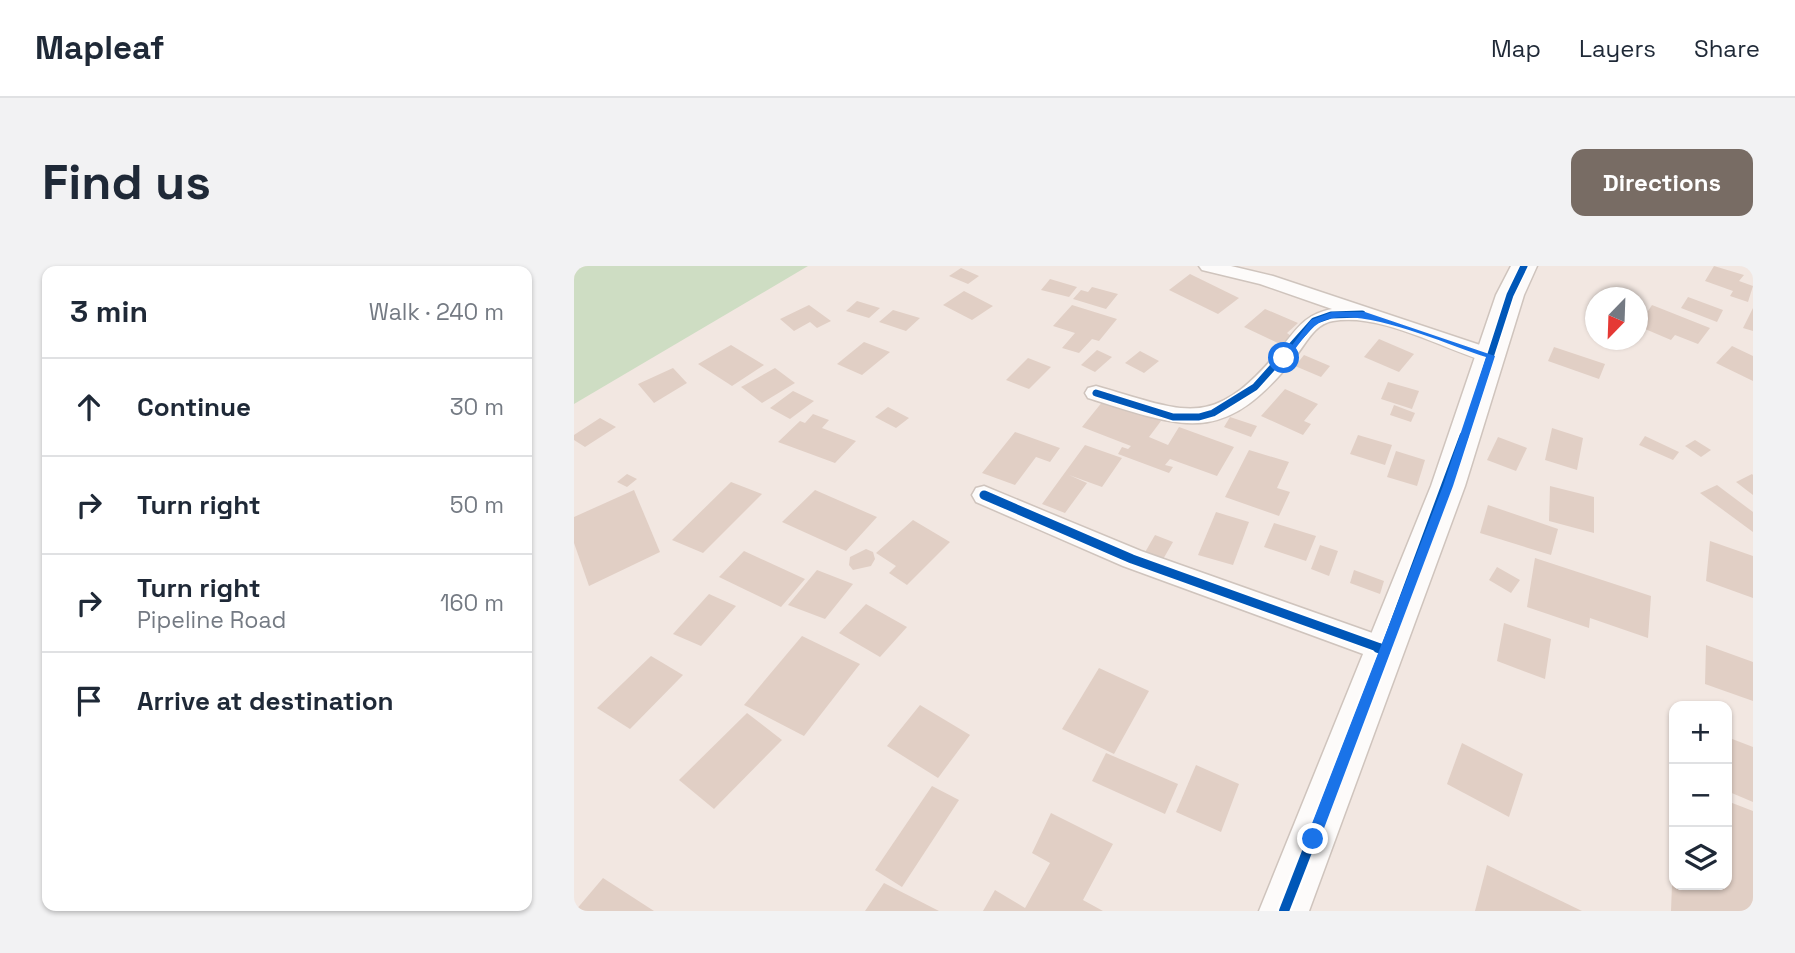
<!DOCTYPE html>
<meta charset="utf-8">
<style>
:root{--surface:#fff;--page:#f2f2f3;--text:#1f2937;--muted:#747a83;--line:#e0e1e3;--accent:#786c64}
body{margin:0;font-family:"Space Grotesk",sans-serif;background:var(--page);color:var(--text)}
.controls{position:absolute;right:21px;bottom:21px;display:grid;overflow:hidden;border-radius:14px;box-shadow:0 2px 5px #0004}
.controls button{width:63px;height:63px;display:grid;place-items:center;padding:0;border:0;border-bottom:2px solid var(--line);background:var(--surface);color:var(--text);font:35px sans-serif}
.compass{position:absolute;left:1011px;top:21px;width:63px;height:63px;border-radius:50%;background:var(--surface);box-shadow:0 2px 5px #0004;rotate:203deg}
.stop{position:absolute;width:21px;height:21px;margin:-16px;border:5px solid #1a73e8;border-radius:50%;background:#fff}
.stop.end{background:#1a73e8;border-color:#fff;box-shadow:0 2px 7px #0008}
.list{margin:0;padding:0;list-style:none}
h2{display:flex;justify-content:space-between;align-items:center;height:91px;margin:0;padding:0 28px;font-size:30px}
h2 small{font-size:23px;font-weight:400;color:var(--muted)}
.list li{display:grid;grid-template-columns:46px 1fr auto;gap:21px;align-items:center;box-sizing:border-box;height:98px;padding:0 28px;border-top:2px solid var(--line)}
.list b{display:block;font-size:26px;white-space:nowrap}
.list p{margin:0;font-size:23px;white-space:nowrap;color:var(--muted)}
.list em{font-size:23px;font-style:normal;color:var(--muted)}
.icon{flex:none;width:38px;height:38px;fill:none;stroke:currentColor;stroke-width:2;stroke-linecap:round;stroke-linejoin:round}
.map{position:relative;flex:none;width:1179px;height:645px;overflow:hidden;border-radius:14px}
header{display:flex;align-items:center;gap:42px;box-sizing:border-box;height:98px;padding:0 35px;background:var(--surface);border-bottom:2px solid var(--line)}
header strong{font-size:33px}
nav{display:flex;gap:38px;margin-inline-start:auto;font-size:24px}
.intro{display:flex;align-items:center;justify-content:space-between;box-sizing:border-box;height:168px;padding:0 42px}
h1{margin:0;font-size:49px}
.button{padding:18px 32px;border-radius:14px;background:var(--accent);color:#fff;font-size:24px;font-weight:700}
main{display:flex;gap:42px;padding:0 42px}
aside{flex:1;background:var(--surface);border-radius:14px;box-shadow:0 2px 5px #0004}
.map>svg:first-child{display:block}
</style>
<header>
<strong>Mapleaf</strong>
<nav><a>Map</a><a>Layers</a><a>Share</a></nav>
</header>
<div class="intro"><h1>Find us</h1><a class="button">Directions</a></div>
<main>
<aside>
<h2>3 min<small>Walk · 240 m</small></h2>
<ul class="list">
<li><svg class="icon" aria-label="ahead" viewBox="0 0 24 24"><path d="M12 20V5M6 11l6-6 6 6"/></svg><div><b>Continue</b></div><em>30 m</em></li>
<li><svg class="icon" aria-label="right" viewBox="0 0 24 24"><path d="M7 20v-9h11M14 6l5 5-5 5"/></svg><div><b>Turn right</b></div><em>50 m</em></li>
<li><svg class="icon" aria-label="right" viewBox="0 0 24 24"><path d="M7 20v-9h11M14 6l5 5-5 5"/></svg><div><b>Turn right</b><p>Pipeline Road</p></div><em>160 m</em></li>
<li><svg class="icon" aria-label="arrive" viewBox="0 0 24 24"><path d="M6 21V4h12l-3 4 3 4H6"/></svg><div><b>Arrive at destination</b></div></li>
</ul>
</aside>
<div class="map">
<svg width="1179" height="645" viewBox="0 0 1179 645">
<rect width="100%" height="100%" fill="#f2e7e1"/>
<path fill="#ceddc3" d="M0 0H234L0 138Z"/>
<g fill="#e1cfc5">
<path d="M1140 0 1170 9 1165 15 1179 20 1174 36 1156 30 1159 25 1131 15Z"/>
<path d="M387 2 405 10 394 18 375 10Z"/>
<path d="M616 8 665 32 644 48 595 24Z"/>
<path d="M476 13 503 21 495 31 467 24Z"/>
<path d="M518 21 544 28 532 43 499 33 507 24 514 26Z"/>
<path d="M390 25 419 40 398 54 369 39Z"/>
<path d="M1114 31 1149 44 1143 56 1107 42Z"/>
<path d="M283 35 306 42 295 52 272 45Z"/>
<path d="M235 39 257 55 243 62 236 56 220 65 206 53Z"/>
<path d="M498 39 543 53 525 75 518 73 505 87 488 82 501 67 479 60Z"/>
<path d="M1078 39 1136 62 1124 78 1101 69 1097 74 1064 60Z"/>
<path d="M1179 42V65L1169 62Z"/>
<path d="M691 43 724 57 713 67 717 70 708 79 670 61Z"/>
<path d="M319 44 346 52 332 65 305 56Z"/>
<path d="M805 73 840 88 825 106 790 91Z"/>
<path d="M290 76 316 86 288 109 263 98Z"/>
<path d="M157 79 190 99 158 120 124 98Z"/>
<path d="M1158 80 1179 90V115L1142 97Z"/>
<path d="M980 81 1031 98 1025 113 974 95Z"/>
<path d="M523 84 538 91 521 106 507 99Z"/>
<path d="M566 85 585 95 570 107 551 97Z"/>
<path d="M730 89 756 100 747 111 721 100Z"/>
<path d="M454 92 477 101 455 123 432 114Z"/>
<path d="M99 102 113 117 80 137 64 118Z"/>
<path d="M201 102 221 117 188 137 167 121Z"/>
<path d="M814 116 845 125 838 143 807 133Z"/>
<path d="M711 123 744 138 730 155 737 158 729 169 687 150Z"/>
<path d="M219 125 240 135 216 153 196 142Z"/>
<path d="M529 135 587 155 575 171 594 179 605 161 660 181 643 210 596 193 591 199 599 201 595 207 544 188 548 181 554 183 557 180 508 161Z"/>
<path d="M820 139 841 147 837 156 816 149Z"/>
<path d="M314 141 335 152 322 162 301 151Z"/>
<path d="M239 148 255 154 248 162 282 175 261 197 204 176 226 155 231 157Z"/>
<path d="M656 151 683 160 677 171 650 161Z"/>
<path d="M26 152 42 161 11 181 0 174V169Z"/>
<path d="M978 162 1009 172 1003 204 971 194Z"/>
<path d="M441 166 486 182 476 196 462 191 441 219 408 207Z"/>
<path d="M784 169 818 179 811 199 776 188Z"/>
<path d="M1071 170 1105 186 1099 194 1065 179Z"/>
<path d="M924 171 953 182 942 205 913 194Z"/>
<path d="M1121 174 1137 184 1127 191 1111 180Z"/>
<path d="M511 179 548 192 528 221 495 209 513 217 491 247 468 238Z"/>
<path d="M675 184 715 196 703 222 716 226 705 250 651 231Z"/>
<path d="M822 185 851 194 843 220 813 211Z"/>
<path d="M53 208 63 213 53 221 43 216Z"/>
<path d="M1178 208 1179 209V229L1162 216Z"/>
<path d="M157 216 188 228 129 287 98 274Z"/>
<path d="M1143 219 1179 246V266L1126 227Z"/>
<path d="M976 220 1020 231V267L975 255Z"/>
<path d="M60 224 86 286 15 320 0 277V251Z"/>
<path d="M241 224 303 251 272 285 208 256Z"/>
<path d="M914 239 984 263 977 289 906 267Z"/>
<path d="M642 246 675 256 659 299 624 289Z"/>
<path d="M339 254 376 276 333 319 315 307 322 300 302 287Z"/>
<path d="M700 257 742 270 732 295 690 281Z"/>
<path d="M581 269 599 276 588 295 570 288Z"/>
<path d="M1136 275 1179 290V332L1132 315Z"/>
<path d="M746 279 764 285 755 310 737 303Z"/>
<path d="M292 283 299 286 301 293 297 300 279 304 275 299 276 291Z"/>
<path d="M170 285 231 313 207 341 145 311Z"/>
<path d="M961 292 1077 330 1074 372 1016 352 1015 362 953 341Z"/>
<path d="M923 301 946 314 937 327 915 314Z"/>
<path d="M243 304 279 318 251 353 214 339Z"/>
<path d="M780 304 810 315 806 328 776 317Z"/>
<path d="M135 328 162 340 127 380 99 368Z"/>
<path d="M292 338 333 361 306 391 265 367Z"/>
<path d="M930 357 977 373 971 413 923 395Z"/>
<path d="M228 370 286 398 230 470 170 439Z"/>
<path d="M1132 379 1179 396V435L1131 418Z"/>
<path d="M77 390 109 409 56 463 23 442Z"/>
<path d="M525 402 575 425 540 488 488 463Z"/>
<path d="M346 439 396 469 364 512 313 480Z"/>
<path d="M173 447 208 474 140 543 105 514Z"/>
<path d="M1153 471 1179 481V536L1153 525Z"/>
<path d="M888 477 949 508 935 551 873 518Z"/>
<path d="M532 487 604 518 591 548 518 515Z"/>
<path d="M622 499 665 518 647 566 602 546Z"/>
<path d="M358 520 385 534 328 621 301 604Z"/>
<path d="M1153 535 1179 545V645H1097L1098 619H1153Z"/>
<path d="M477 547 539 578 509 634 529 645H409L421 624 451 642 476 597 458 587Z"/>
<path d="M913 599 1008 645H901Z"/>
<path d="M29 612 80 645H1Z"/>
<path d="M310 617 365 645H291Z"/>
</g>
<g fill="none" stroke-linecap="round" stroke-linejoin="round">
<defs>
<g id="street">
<path d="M625 0H657L699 10 924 85 927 90 917 97C871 84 806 46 759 55 740 58 732 78 721 91 649 182 611 162 514 132L511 127 514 122 522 120C613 146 639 166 708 81 724 61 732 48 758 43L686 18 628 4Z"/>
<path d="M410 220 567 285 821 375 825 384 821 393 811 396 549 300 402 236 398 229 402 222Z"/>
</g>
<path id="secondary" d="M937 0H963L950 29 891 220 735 645H685L857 220 922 29Z"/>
</defs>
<use href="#street" stroke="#cfc4bd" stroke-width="3"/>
<use href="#secondary" stroke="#cfc4bd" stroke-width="3"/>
<use href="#street" fill="#fdfbfa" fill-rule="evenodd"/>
<use href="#secondary" fill="#fdfbfa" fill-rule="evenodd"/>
<defs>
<g id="cycleway-far2">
<path d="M522 127 599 151H625L639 147 681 121 740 55 757 49 788 48"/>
<path d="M890 172 936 29 950 0"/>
</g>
<g id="cycleway-far1">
<path d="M410 229 558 293 809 383"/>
<path d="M811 383 890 170"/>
</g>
<g id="cycleway">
<path d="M804 382 811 384"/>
<path d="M710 645 812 382"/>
</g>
</defs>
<use href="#cycleway-far2" stroke="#fff" stroke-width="10"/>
<use href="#cycleway-far1" stroke="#fff" stroke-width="13"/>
<use href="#cycleway" stroke="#fff" stroke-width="15"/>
<use href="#cycleway-far2" stroke="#0057b8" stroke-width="7"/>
<use href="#cycleway-far1" stroke="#0057b8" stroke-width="9"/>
<use href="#cycleway" stroke="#0057b8" stroke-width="10"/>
</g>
<path fill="#1a73e8" d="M758 46H791L921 90 879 220 746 573 739 580 732 573 869 220 912 91C873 79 780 36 745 57 733 64 722 83 713 94H707L737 54Z"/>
</svg>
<div class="controls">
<button>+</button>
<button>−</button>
<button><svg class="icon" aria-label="layers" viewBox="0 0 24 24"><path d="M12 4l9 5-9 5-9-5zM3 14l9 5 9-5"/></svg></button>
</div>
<svg class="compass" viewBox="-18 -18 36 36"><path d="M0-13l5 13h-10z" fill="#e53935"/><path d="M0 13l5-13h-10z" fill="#747a83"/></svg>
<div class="stop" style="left:710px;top:92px"></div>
<div class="stop end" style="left:739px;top:573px"></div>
</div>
</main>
